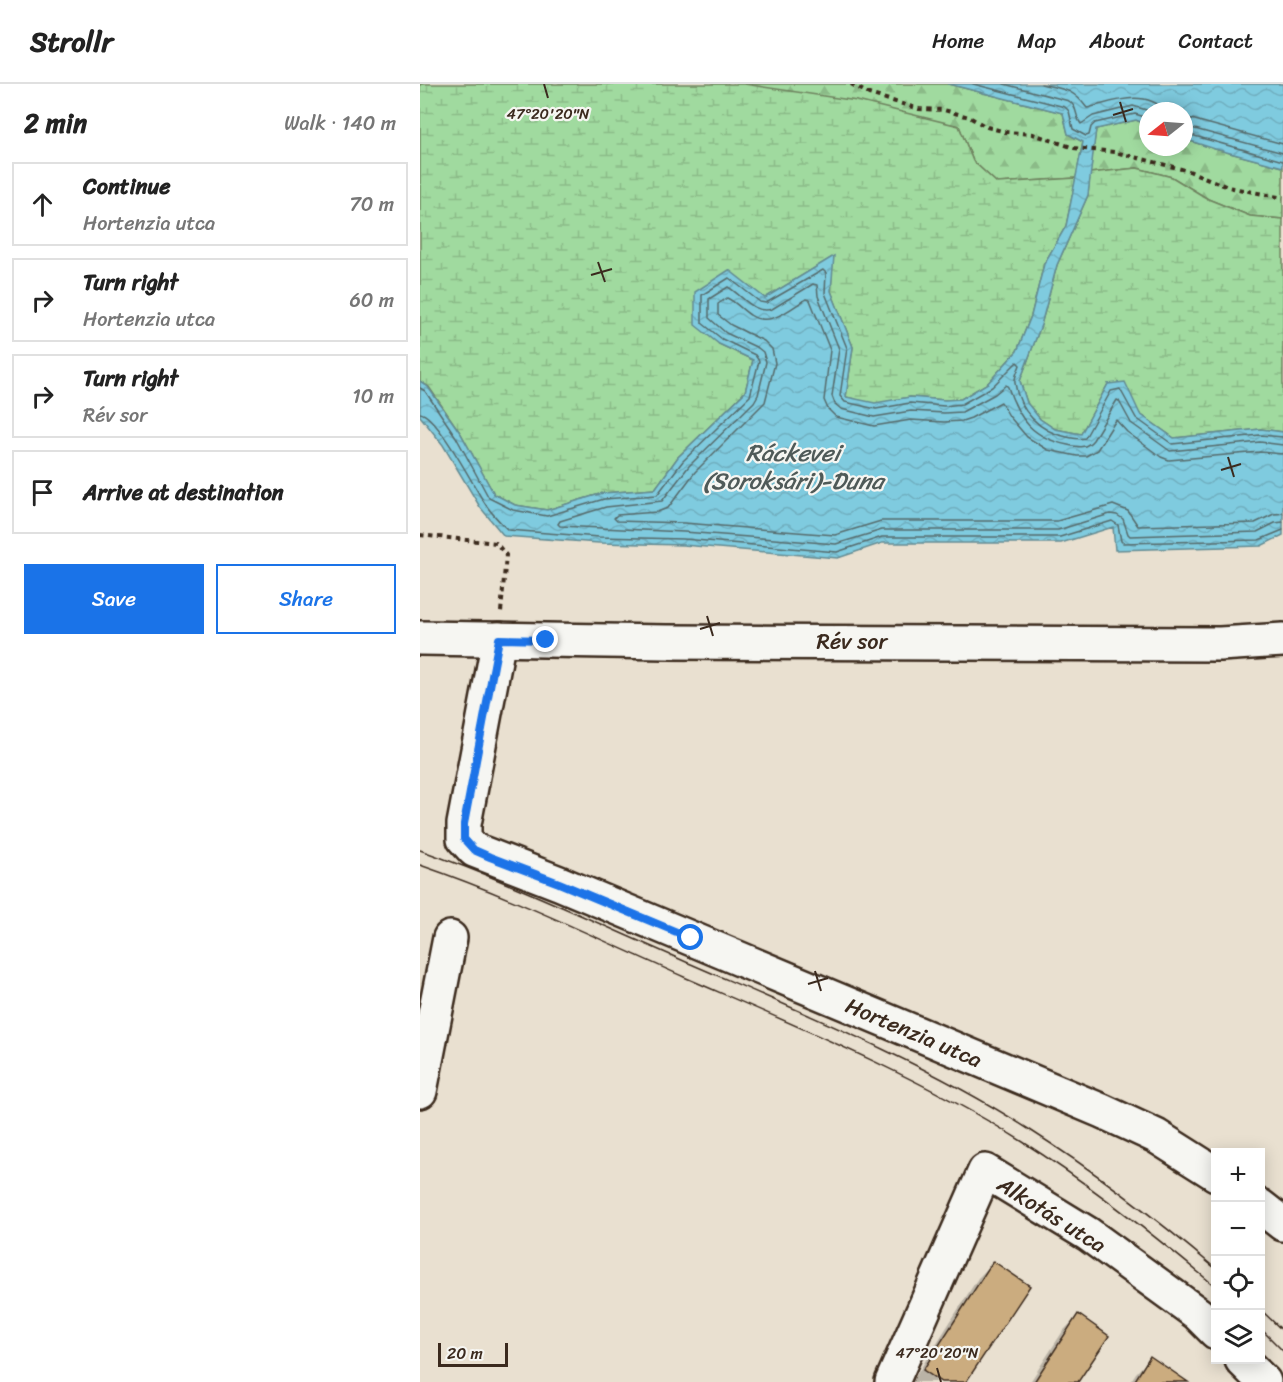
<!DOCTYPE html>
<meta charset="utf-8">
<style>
:root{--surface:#fff;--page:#f2f2f2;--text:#222;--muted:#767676;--line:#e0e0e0;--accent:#1a73e8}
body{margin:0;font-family:Sriracha,sans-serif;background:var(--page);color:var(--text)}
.controls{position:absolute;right:18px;bottom:18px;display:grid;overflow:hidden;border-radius:0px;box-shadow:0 3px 15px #0003}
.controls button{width:54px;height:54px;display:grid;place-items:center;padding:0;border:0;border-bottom:2px solid var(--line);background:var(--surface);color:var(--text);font:30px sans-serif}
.compass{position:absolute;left:719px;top:18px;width:54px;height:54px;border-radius:50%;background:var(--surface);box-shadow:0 3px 15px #0003;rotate:253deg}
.scale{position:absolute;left:18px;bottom:15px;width:70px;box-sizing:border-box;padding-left:6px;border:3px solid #3b2a1e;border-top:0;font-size:16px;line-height:21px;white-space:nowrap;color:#3b2a1e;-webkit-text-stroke:4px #f6f6f2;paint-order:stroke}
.stop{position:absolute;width:18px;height:18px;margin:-14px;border:4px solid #1a73e8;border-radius:50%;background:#fff}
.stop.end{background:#1a73e8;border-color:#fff;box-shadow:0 2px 6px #0008}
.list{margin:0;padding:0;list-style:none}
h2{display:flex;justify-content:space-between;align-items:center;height:78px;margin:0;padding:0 24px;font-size:26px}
h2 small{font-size:20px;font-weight:400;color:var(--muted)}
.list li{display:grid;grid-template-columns:39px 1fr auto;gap:18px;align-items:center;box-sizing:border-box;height:84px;margin:0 12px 12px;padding:0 12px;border:2px solid var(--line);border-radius:0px}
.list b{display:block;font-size:22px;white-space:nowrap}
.list p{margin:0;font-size:20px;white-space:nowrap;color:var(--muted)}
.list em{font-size:20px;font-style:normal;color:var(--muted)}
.actions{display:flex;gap:12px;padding:18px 24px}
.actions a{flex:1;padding:14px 0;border:2px solid var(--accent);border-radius:0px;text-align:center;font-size:21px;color:var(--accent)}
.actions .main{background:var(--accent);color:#fff}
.icon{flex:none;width:33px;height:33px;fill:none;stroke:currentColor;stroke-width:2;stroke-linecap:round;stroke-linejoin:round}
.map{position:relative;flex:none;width:863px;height:1298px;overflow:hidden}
header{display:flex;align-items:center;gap:36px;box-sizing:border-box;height:84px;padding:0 30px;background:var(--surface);border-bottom:2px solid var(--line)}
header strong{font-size:28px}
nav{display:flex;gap:33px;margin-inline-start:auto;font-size:21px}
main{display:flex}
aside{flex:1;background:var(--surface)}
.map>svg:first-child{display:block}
</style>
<header>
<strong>Strollr</strong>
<nav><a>Home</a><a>Map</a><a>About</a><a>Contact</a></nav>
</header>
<main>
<aside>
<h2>2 min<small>Walk · 140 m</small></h2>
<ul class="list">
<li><svg class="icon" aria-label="ahead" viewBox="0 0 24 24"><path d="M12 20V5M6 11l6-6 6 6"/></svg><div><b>Continue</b><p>Hortenzia utca</p></div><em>70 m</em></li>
<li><svg class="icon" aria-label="right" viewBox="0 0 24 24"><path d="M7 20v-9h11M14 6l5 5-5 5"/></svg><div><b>Turn right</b><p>Hortenzia utca</p></div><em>60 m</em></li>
<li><svg class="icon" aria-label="right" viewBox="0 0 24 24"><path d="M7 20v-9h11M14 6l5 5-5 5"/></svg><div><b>Turn right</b><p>Rév sor</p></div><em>10 m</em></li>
<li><svg class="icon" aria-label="arrive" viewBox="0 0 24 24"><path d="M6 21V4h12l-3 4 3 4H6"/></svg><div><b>Arrive at destination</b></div></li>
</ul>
<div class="actions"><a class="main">Save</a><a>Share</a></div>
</aside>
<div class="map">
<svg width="863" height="1298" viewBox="0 0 863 1298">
<defs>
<pattern id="forest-firs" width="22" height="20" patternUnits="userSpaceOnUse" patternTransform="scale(1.5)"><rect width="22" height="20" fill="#a0da9f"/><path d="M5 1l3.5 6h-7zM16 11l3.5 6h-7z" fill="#8bbb88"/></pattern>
<pattern id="wetland-marsh" width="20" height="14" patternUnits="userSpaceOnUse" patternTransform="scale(1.5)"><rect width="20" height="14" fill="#a0da9f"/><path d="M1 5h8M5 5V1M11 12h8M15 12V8" fill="none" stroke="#8bbb88"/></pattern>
<pattern id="water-waves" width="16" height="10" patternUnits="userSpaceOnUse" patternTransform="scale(1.5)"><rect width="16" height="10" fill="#7fcbdf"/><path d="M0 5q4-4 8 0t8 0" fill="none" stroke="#6faebf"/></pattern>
</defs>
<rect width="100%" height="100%" fill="#e9e0d0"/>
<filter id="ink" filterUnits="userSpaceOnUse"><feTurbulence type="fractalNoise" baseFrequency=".0167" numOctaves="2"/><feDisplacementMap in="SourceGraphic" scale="12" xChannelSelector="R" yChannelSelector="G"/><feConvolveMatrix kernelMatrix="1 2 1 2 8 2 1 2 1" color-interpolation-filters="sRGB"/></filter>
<g filter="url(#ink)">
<g fill="url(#forest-firs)" stroke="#6e825e" stroke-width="1.5">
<path d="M324 0H528L643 29 648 50 663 58 656 94 577 99 553 77 539 42Z"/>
<path d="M716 36 728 41V63H764V55L795 65 863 83V135L830 132 788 115 752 93 717 84 670 89 676 45Z"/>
</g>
<g fill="url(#wetland-marsh)" stroke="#6e825e" stroke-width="1.5">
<path d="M0 0H324L437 17 539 42 553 77 577 99 656 94 646 142 624 180 611 232 597 267 568 299 541 315 525 316 490 313 455 320 426 313 433 263 411 207 413 173 345 214 299 260 333 276 325 308 258 373 235 405 183 409 127 426 95 421 74 410 41 350 9 303 0 297Z"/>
<path d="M717 84 752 93 788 115 830 132 863 135V348L841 345 754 354 720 330 688 300 661 350 635 345 620 335 607 319 600 297 621 241 637 181 668 111 670 89Z"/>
</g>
<path fill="url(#water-waves)" stroke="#648b92" stroke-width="1.5" d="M528 0H863V83L795 65 764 55V27H728V41L716 36 676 45 668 111 637 181 621 241 600 297 607 319 620 335 635 345 661 350 688 300 705 298 720 330 754 354 841 345 863 348V451L841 462 695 466 693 443 641 459H462L418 474 263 461 179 459 84 452 60 423 23 361 0 332V297L8 303 41 350 74 410 95 421 127 426 183 409 235 405 258 373 325 308 333 276 299 260 275 241V208L309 186 345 214 414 172 411 207 433 263 426 313 455 319 490 313 525 316 541 315 568 299 597 267 611 232 624 180 646 142 663 58 648 50 643 29Z"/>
<g fill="#0003">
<path d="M573 1179 544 1298H492L558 1194Z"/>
<path d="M658 1232 656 1298H610L643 1247Z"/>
<path d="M731 1274 766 1298H710L716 1289Z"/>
</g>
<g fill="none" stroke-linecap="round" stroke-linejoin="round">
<g stroke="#566a6b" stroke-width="1.5">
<path d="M553 0 645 23 649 27 653 45 666 52 669 51 671 43 675 39 715 30 728 34"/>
<path d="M584 0 649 17C658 23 655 33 661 40L673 32 713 22 730 27"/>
<path d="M621 0C645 6 652 4 667 24 693 18 724 4 746 27"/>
<path d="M764 33 863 60"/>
<path d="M764 42 863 69"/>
<path d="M764 49 863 77"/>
<path d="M0 304 5 307 36 353 69 414 93 426 127 432 184 415 237 411 263 377 330 312 339 277 335 271 302 255 282 239V211L309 194 340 218 346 219 403 186 406 189 405 209 427 264 420 312 425 318 456 325 490 319 524 322 542 320 572 303 597 278 600 281C598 287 594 293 595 299 599 327 620 348 647 353 653 354 659 356 665 354L691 307 700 305 716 334 752 360 840 351 863 353"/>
<path d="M0 329C17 331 53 401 64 418 70 428 80 438 88 446L179 453 263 455 417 468 462 453H640L692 437 698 441 701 457 703 459 839 456 863 446"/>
<path d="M863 361 840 358 750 367 711 339 699 317 697 316 673 356C666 365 658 363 648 361 613 354 599 336 588 303L586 301 575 310 542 328 524 329 491 327 454 333 421 325 415 320 412 312 419 265 398 212 397 201 393 200 352 225C334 231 322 211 308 203L289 215V234L306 249 338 264 343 268 346 278 338 311 334 318 269 382 242 417 186 423 140 437 138 440 140 442 264 448 416 460 462 446H638L690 430 697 431 703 435 708 450 710 452 837 448 855 439 863 438"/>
<path d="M863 370 840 368 749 376 741 373 707 348 696 336 677 366 666 372H657L628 366 607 353 589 332 581 318 551 334 542 337 524 338 491 336 454 342 416 333 408 325 404 316 410 266 390 216 386 215C370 225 349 244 330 231 322 226 316 218 307 214L298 220V231L311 241 344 257 352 265 355 279 345 318 275 388 248 424 237 428 197 431 194 434 197 437 264 439 415 451 461 437H637L693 421 708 427 718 442 835 439 854 430 863 429"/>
</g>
</g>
<g fill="#cbac7f" stroke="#3b2a1e" stroke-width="1.5">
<path d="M573 1177 610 1202 546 1298H521L503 1286Z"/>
<path d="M658 1230 689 1252 658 1298H614Z"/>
<path d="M730 1272 768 1298H714Z"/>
</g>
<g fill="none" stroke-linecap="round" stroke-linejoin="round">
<defs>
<g id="minor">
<path d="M0 554 246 558 800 560 863 556"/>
<path d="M79 555 44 740V755L54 766 139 799 682 1027 736 1052 796 1090"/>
<path d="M0 1007 30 854"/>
<path d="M840 1122 863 1140"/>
<path d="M822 1276 844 1298"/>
<path d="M472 1298 565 1087 668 1150 778 1230 796 1248"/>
</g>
</defs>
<use href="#minor" stroke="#3b2a1e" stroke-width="38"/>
<g stroke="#3b2a1e" stroke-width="4" stroke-dasharray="4.5 4.5" stroke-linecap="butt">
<path d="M431 0 449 10 499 25 524 26 549 33 567 43 586 48 613 50 654 64 695 68 769 87 808 103 863 114"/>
<path d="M0 451 76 459 86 471 81 528"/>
</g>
<use href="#minor" stroke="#f6f6f2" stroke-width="33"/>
<g stroke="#3b2a1e" stroke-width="1.5">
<path d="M0 766C90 798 177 839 264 877 379 927 505 978 610 1046 676 1088 737 1135 796 1185"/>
<path d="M0 781C90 812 177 854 264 893 379 943 496 991 603 1058 671 1101 734 1151 796 1203"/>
<path d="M840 1225 863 1247"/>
<path d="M840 1244 863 1267"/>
</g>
</g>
</g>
<g fill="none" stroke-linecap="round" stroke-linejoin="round" filter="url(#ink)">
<path stroke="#1a73e8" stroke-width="8" d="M126 556 79 555 44 740V755L54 766 70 773 139 799 271 854"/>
</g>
<path fill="none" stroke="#3b2a1e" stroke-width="2" d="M124 0 128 14M700 18 706 38M693 31 713 25M178 178 185 198M171 191 192 185M808 373 814 393M801 386 821 380M287 532 293 552M280 545 300 539M395 887 401 907M388 900 408 894M517 1284 521 1298"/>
<g text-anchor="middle" stroke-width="4.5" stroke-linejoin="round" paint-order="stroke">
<g font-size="22" fill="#3b2a1e" stroke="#f6f6f2">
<text x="432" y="565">Rév sor</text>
<text transform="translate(494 948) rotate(23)" y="8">Hortenzia utca</text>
<text transform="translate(632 1130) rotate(32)" y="8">Alkotás utca</text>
</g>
<g font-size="24" font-style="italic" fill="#4f5a58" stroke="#f6f6f2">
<text x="373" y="377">Ráckevei<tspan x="373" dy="28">(Soroksári)-Duna</tspan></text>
</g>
</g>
<g font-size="15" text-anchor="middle" fill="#3b2a1e" stroke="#f6f6f2" stroke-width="4.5" stroke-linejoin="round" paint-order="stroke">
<text x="128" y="35">47°20'20"N</text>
<text x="517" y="1274">47°20'20"N</text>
</g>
</svg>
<div class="controls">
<button>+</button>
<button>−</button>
<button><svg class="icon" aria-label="locate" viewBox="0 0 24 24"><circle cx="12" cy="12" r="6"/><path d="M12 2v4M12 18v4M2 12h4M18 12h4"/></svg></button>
<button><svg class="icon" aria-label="layers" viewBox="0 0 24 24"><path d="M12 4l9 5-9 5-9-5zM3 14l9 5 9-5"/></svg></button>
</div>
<svg class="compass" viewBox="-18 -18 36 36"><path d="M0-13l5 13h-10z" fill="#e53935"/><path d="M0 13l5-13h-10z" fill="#767676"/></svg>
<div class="scale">20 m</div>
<div class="stop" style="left:271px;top:854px"></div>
<div class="stop end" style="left:126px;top:556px"></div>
</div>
</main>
